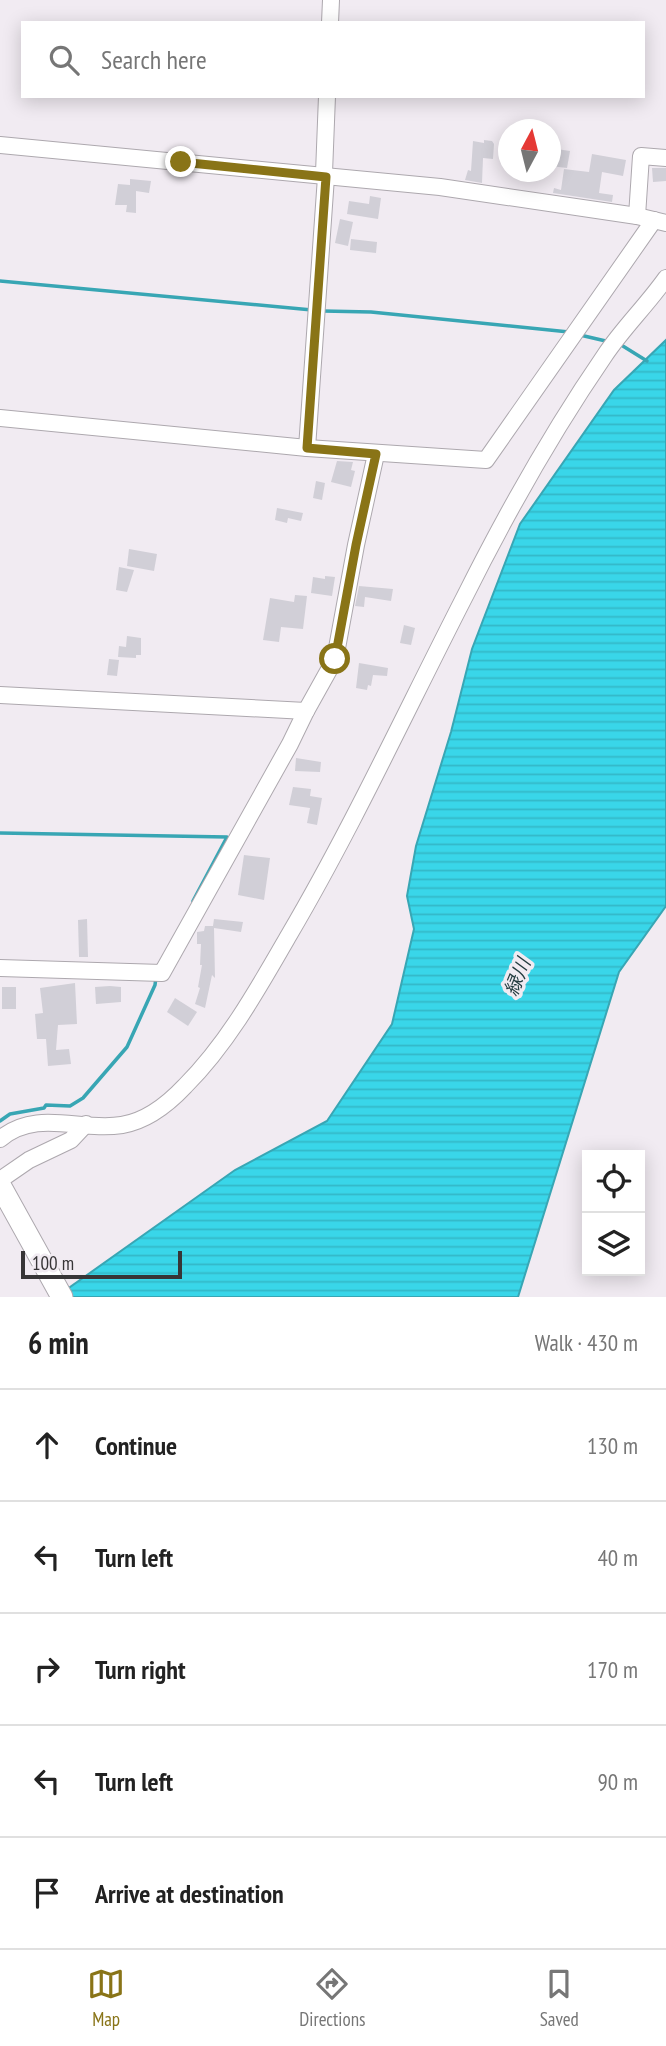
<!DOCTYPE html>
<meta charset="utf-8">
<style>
:root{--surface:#fff;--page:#f2f2f2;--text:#222;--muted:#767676;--line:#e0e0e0;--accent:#897417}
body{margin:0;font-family:"PT Sans Narrow","Noto Sans JP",sans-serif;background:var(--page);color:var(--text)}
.controls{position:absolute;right:21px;bottom:21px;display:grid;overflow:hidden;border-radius:0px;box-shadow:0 4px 18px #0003}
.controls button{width:63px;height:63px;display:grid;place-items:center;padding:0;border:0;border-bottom:2px solid var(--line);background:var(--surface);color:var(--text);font:35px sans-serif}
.compass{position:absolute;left:498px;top:119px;width:63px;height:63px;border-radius:50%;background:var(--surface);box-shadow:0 4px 18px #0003;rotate:7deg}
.scale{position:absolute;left:21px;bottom:18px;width:161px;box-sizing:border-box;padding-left:7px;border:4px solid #373537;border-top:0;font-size:19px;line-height:24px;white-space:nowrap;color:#373537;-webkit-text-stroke:5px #f1ebf2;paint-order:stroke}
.stop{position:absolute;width:21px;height:21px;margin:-16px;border:5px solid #897417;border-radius:50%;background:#fff}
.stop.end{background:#897417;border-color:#fff;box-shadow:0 2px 7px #0008}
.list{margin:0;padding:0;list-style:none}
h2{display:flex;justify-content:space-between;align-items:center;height:91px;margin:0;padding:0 28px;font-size:30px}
h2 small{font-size:23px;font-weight:400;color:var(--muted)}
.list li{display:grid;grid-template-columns:46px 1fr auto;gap:21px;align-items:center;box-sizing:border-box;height:112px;padding:0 28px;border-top:2px solid var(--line)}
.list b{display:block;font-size:26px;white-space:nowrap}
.list em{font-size:23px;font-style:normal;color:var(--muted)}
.icon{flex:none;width:38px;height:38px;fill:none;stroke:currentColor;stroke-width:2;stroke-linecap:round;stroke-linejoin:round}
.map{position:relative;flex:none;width:666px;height:1297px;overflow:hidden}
.search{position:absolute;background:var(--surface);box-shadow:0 4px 18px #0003;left:21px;right:21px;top:21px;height:77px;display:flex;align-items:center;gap:18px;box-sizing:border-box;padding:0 24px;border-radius:0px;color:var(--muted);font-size:26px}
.sheet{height:651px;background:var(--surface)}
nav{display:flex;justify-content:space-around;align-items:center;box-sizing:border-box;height:98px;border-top:2px solid var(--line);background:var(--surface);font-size:19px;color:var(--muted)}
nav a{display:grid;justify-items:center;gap:4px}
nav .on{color:var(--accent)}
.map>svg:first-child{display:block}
</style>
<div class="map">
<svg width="666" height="1297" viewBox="0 0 666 1297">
<defs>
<pattern id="water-rules" width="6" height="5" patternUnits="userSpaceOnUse" patternTransform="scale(1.75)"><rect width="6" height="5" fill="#39d6e9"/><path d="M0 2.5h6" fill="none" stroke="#33b8c8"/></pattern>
</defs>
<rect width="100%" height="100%" fill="#f1ebf2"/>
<path fill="url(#water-rules)" stroke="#38a6b4" stroke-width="2" d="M666 340V906L619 972 518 1297H56L235 1170 327 1121 392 1024 414 929 407 896 416 846 451 732 472 649 520 524 614 390Z"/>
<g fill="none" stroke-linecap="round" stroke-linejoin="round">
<g stroke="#38a6b4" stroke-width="3.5">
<path d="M0 281 312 310"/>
<path d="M323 311 371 312 569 332"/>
<path d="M580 335 610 342"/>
<path d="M618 343 647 361"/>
<path d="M0 833 227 837 193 901"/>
<path d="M0 1121 10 1114 44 1108 46 1105 70 1106 83 1098 127 1047 155 985 156 977"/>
</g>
</g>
<g fill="#d1cfd7">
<path d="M484 140 492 141 494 144 493 159 483 158 482 183 465 180 468 170 471 171 473 141 484 143Z"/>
<path d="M550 148 570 151 567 168 550 166Z"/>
<path d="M592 154 626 160 623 176 602 172 599 193 613 195 612 202 553 193 554 188 561 190 564 169 589 172Z"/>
<path d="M652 168H666V181L653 182Z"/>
<path d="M130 179 151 181 149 193 136 191V213L126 212 127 205H115L118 184 130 185Z"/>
<path d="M370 196 381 198 378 219 347 214 349 201 369 204Z"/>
<path d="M340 219 353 222 348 246 335 243Z"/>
<path d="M351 239 377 242 376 253 350 250Z"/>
<path d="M337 461 353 462 351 470 355 471 351 487 331 482Z"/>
<path d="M316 481 325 483 322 500 313 498Z"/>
<path d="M277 508 303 513 301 521 288 518 287 523 275 520Z"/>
<path d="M129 549 157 554 154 571 127 566Z"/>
<path d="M119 567 134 570 127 592 116 590Z"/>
<path d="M325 576 335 577 332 596 311 593 313 577 325 579Z"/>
<path d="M359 586 393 589 391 601 365 597 364 607 355 606Z"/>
<path d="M295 595 307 596 303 629 281 627 279 642 263 640 270 598 294 602Z"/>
<path d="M404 625 415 628 411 645 400 643Z"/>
<path d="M127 636 141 638V655H136V658L118 657 119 646 126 647Z"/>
<path d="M109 659 119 660 117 676 107 675Z"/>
<path d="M359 663 388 668 387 676 373 675 371 686 368 685 367 690 356 688Z"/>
<path d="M296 758 321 762 320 772 295 771Z"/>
<path d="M293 787 311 789 310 796 322 798 317 825 307 823 310 808 289 805Z"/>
<path d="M244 855 270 858 264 900 238 895Z"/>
<path d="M87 919 88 957H79L78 920Z"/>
<path d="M214 919 243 922 241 932 214 928 215 978 212 975 205 1008 195 1004 200 988 198 987 202 965H200L201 944H197V932L204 931 205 926H213Z"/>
<path d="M75 983 77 1024 58 1025 56 1050 69 1049 71 1064 48 1066 46 1039H37L35 1014 43 1013 40 988Z"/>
<path d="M110 986 121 987V1002L96 1004 95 987Z"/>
<rect x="2" y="987" width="14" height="22"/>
<path d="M175 998 197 1012 188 1026 167 1012Z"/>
</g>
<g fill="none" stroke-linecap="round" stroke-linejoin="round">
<defs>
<g id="minor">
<path d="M330 23 331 0"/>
<path d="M0 145 440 187 637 216 666 223"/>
<path d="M637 216 641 156 666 158"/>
<path d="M0 418 307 448 486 460 654 220"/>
<path d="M307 448 326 177 324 173 327 96"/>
<path d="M0 695 306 711"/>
<path d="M0 968 162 973 290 744 306 711 335 659 356 545 376 454"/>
<path d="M0 1139C37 1108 80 1132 122 1125 146 1121 169 1103 185 1086 228 1043 259 987 289 935 353 826 406 711 464 598 506 514 552 432 605 355 623 328 647 305 666 278"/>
<path d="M0 1180 29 1160 71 1140 86 1124"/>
</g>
<path id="highway" d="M0 1185 62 1297"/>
</defs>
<use href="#minor" stroke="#ada8ae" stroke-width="18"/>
<use href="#highway" stroke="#ada8ae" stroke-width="23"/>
<use href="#minor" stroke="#fff" stroke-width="16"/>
<use href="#highway" stroke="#fff" stroke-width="21"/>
</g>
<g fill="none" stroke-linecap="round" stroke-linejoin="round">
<path stroke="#897417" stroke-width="9" d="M181 162 326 177 307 448 376 454 356 545 335 659"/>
</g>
<g text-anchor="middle" stroke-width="7" stroke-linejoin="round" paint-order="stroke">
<g font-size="19" font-style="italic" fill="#243c40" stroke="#f1ebf2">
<text transform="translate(517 977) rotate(-68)" y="7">緑川</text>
</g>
</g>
</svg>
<div class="controls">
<button><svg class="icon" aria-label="locate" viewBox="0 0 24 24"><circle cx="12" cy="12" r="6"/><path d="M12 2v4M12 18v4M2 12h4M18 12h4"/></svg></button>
<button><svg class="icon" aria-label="layers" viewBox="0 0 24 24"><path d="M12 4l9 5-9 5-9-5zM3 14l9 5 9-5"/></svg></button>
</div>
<svg class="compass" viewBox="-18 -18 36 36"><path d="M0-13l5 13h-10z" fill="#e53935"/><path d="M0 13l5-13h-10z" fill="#767676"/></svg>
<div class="scale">100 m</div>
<div class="stop" style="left:335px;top:659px"></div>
<div class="stop end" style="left:181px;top:162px"></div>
<div class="search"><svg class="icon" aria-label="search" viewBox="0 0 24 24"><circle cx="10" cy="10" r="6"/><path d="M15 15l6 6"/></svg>Search here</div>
</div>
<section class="sheet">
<h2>6 min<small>Walk · 430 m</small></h2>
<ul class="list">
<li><svg class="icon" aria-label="ahead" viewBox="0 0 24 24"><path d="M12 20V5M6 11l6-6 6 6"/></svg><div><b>Continue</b></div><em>130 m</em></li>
<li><svg class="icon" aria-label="left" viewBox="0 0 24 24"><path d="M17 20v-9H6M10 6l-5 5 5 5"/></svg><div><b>Turn left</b></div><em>40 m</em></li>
<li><svg class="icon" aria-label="right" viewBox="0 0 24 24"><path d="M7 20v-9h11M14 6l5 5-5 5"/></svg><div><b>Turn right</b></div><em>170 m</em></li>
<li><svg class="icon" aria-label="left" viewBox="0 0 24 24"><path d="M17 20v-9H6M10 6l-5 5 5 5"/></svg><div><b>Turn left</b></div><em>90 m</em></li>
<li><svg class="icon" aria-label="arrive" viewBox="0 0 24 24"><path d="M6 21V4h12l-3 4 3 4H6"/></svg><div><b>Arrive at destination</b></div></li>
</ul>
</section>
<nav>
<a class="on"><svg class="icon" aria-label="map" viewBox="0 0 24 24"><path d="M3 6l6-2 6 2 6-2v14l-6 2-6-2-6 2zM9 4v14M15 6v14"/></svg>Map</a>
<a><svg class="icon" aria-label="directions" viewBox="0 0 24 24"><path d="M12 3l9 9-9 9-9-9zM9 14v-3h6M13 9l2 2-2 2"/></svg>Directions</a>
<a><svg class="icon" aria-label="saved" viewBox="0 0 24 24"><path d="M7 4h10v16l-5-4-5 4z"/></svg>Saved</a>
</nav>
